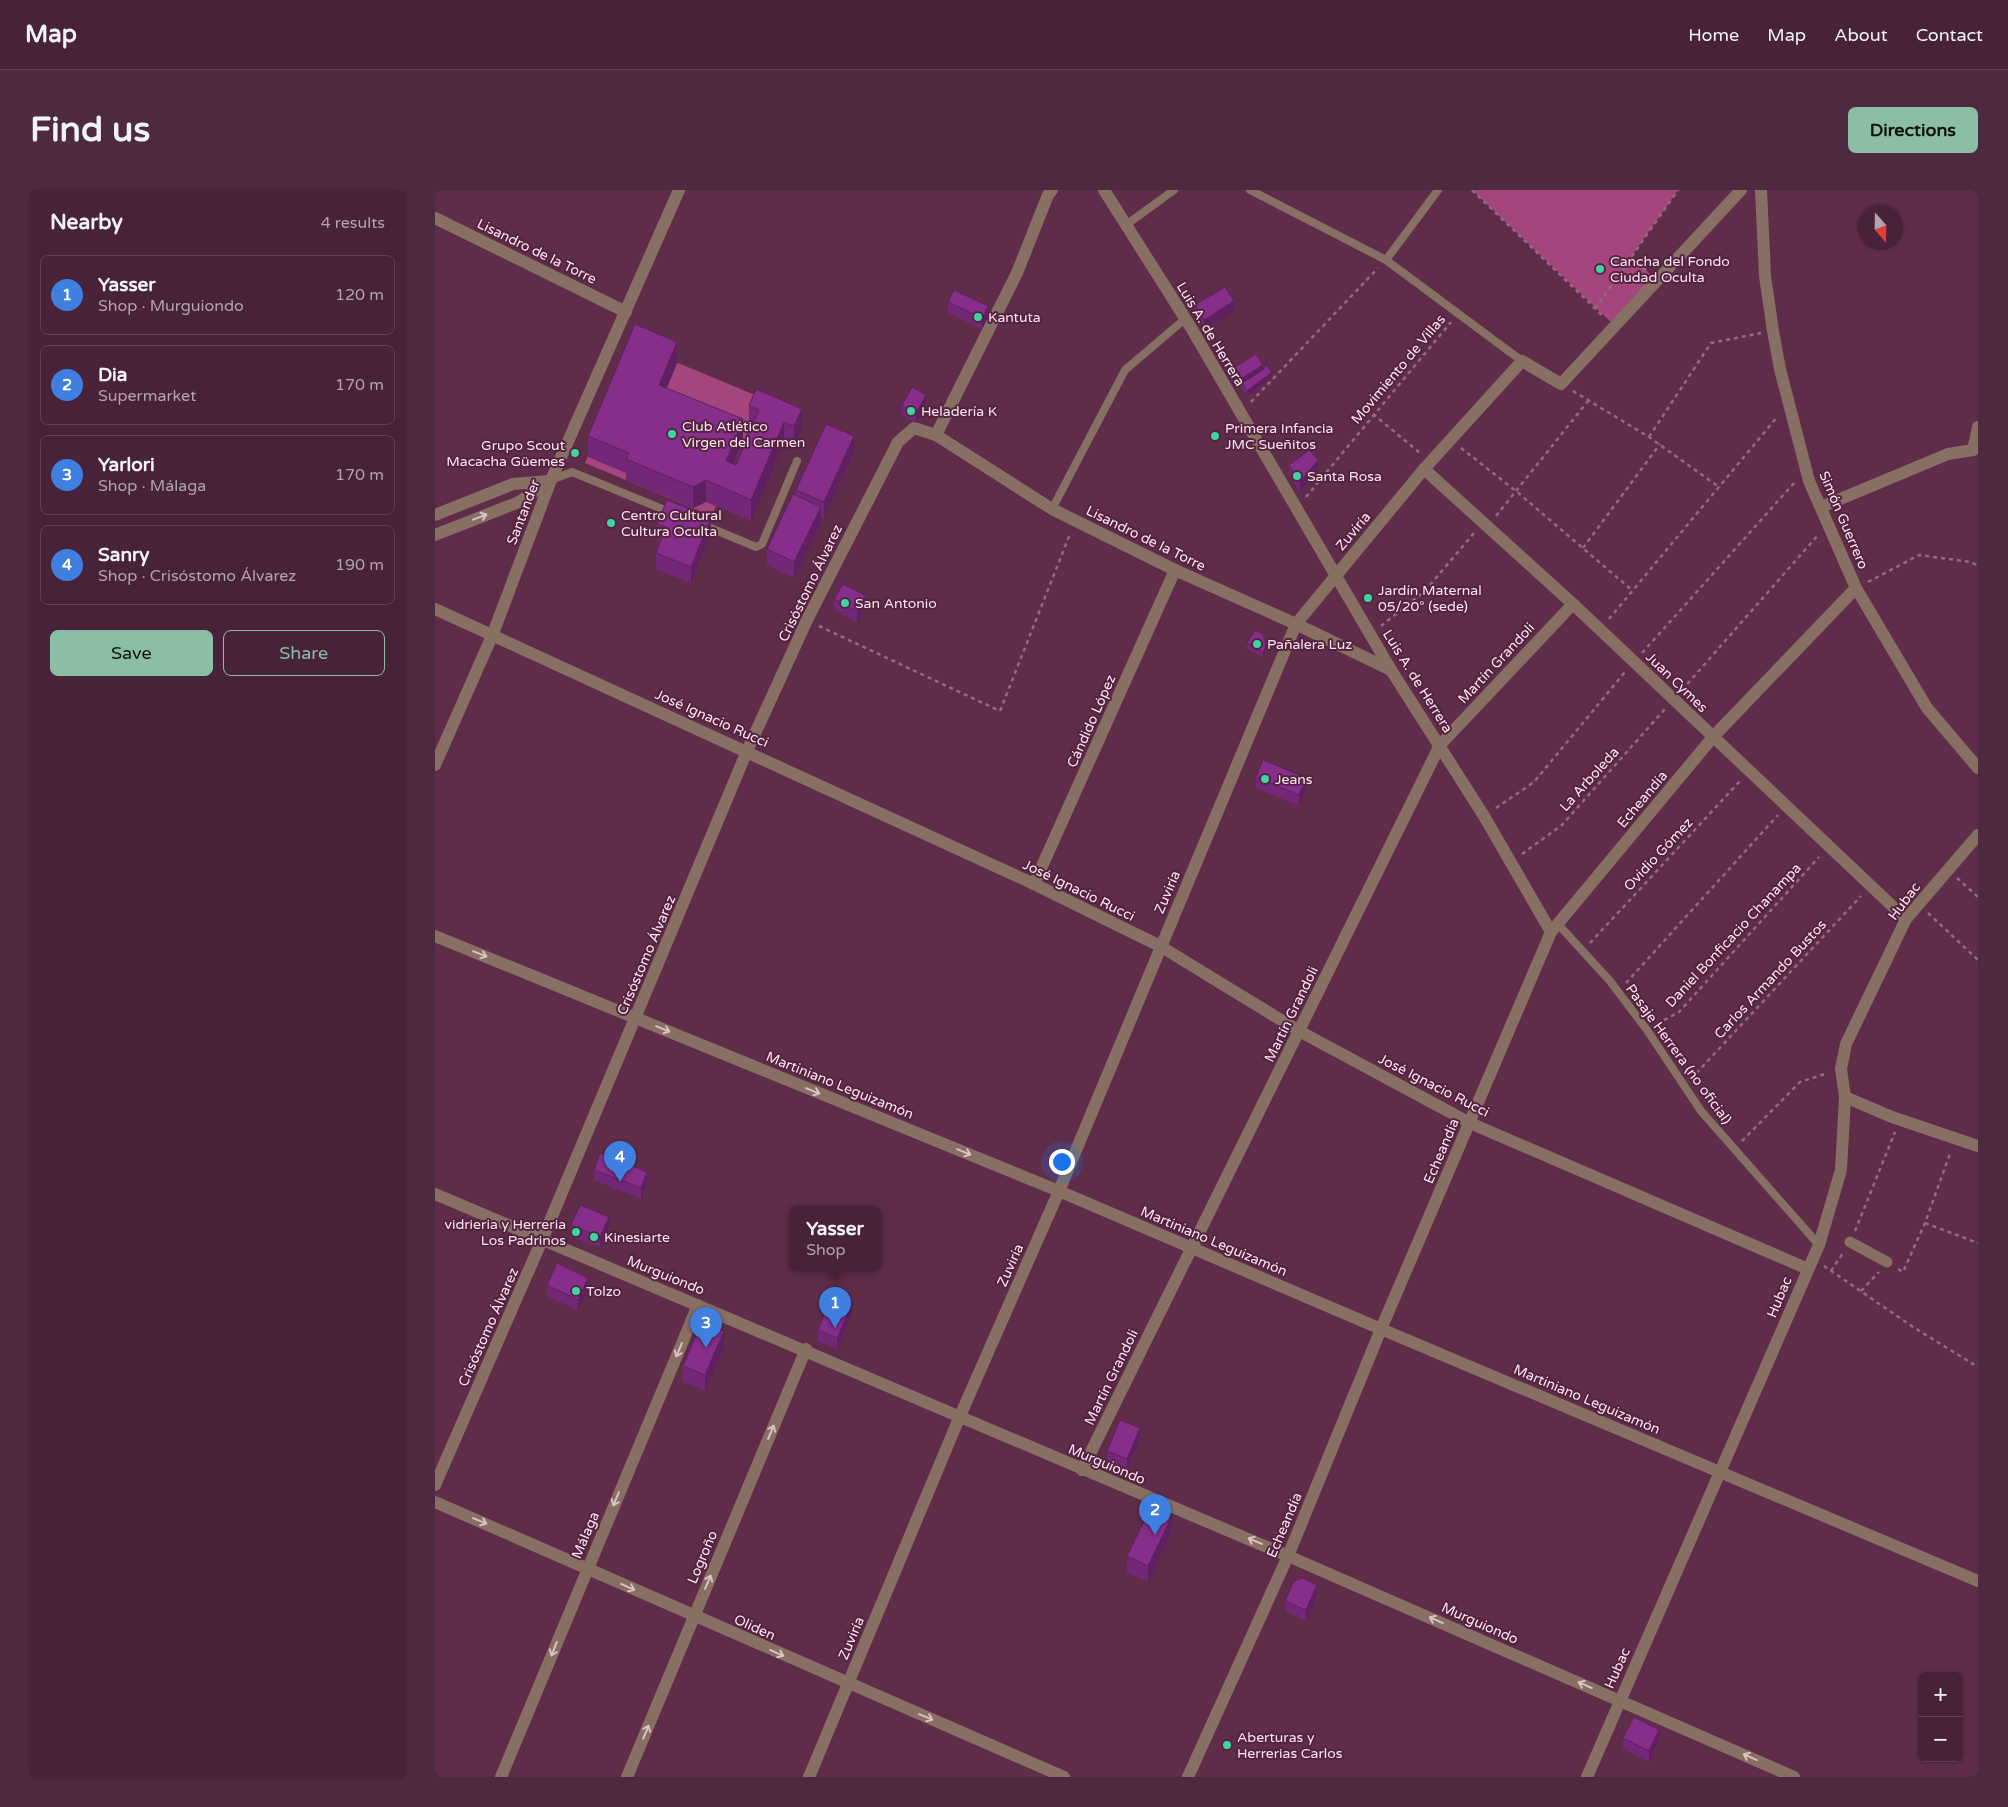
<!DOCTYPE html>
<meta charset="utf-8">
<style>
:root{--surface:#472238;--page:#4e2a40;--text:#f1f3f6;--muted:#b0a4ae;--line:#5f3f53;--accent:#8abfa5}
body{margin:0;font-family:"Varela Round",sans-serif;background:var(--page);color:var(--text)}
.controls{position:absolute;right:15px;bottom:15px;display:grid;overflow:hidden;border-radius:8px;box-shadow:0 1px 4px #0004}
.controls button{width:45px;height:45px;display:grid;place-items:center;padding:0;border:0;border-bottom:1px solid var(--line);background:var(--surface);color:var(--text);font:25px sans-serif}
.compass{position:absolute;left:1423px;top:15px;width:45px;height:45px;border-radius:50%;background:var(--surface);box-shadow:0 1px 4px #0004;rotate:160deg}
.you{position:absolute;left:626px;top:971px;width:18px;height:18px;margin:-12px;border:4px solid #fff;border-radius:50%;background:#1a73e8;box-shadow:0 0 0 8px #1a73e833}
.badge{display:grid;place-items:center;width:32px;height:32px;border-radius:50%;background:var(--accent);color:#fff;font-size:16px;font-weight:700}
.pin{position:absolute;translate:-50% -41px;filter:drop-shadow(0 1px 2px #0008)}
.pin::after{content:'';position:absolute;top:26px;width:18px;height:15px;background:inherit;clip-path:polygon(0 0,100% 0,50% 100%)}
.popup{position:absolute;left:354px;top:1016px;width:92px;height:65px;box-sizing:border-box;display:grid;place-content:center;border-radius:8px;background:var(--surface);filter:drop-shadow(0 1px 4px #0005);font-size:16px;white-space:nowrap;color:var(--muted)}
.popup b{font-size:19px;color:var(--text)}
.popup::after{content:'';position:absolute;left:50%;top:100%;margin-left:-10px;border:10px solid transparent;border-top-color:var(--surface)}
.list{margin:0;padding:0;list-style:none}
h2{display:flex;justify-content:space-between;align-items:center;height:65px;margin:0;padding:0 20px;font-size:21px}
h2 small{font-size:16px;font-weight:400;color:var(--muted)}
.list li{display:grid;grid-template-columns:32px 1fr auto;gap:15px;align-items:center;box-sizing:border-box;height:80px;margin:0 10px 10px;padding:0 10px;border:1px solid var(--line);border-radius:8px}
.list b{display:block;font-size:19px;white-space:nowrap}
.list p{margin:0;font-size:16px;white-space:nowrap;color:var(--muted)}
.list em{font-size:16px;font-style:normal;color:var(--muted)}
.actions{display:flex;gap:10px;padding:15px 20px}
.actions a{flex:1;padding:11px 0;border:1px solid var(--accent);border-radius:8px;text-align:center;font-size:18px;color:var(--accent)}
.actions .main{background:var(--accent);color:#111}
.map{position:relative;flex:none;width:1543px;height:1587px;overflow:hidden;border-radius:8px}
header{display:flex;align-items:center;gap:30px;box-sizing:border-box;height:70px;padding:0 25px;background:var(--surface);border-bottom:1px solid var(--line)}
header strong{font-size:24px}
nav{display:flex;gap:28px;margin-inline-start:auto;font-size:18px}
.intro{display:flex;align-items:center;justify-content:space-between;box-sizing:border-box;height:120px;padding:0 30px}
h1{margin:0;font-size:35px}
.button{padding:12px 22px;border-radius:8px;background:var(--accent);color:#111;font-size:18px;font-weight:700}
main{display:flex;gap:30px;padding:0 30px}
aside{flex:1;background:var(--surface);border-radius:8px;box-shadow:0 1px 4px #0004}
.map>svg:first-child{display:block}
</style>
<header>
<strong>Map</strong>
<nav><a>Home</a><a>Map</a><a>About</a><a>Contact</a></nav>
</header>
<div class="intro"><h1>Find us</h1><a class="button">Directions</a></div>
<main>
<aside>
<h2>Nearby<small>4 results</small></h2>
<ul class="list">
<li><span class="badge" style="background:#3f7fe0">1</span><div><b>Yasser</b><p>Shop · Murguiondo</p></div><em>120 m</em></li>
<li><span class="badge" style="background:#3f7fe0">2</span><div><b>Dia</b><p>Supermarket</p></div><em>170 m</em></li>
<li><span class="badge" style="background:#3f7fe0">3</span><div><b>Yarlori</b><p>Shop · Málaga</p></div><em>170 m</em></li>
<li><span class="badge" style="background:#3f7fe0">4</span><div><b>Sanry</b><p>Shop · Crisóstomo Álvarez</p></div><em>190 m</em></li>
</ul>
<div class="actions"><a class="main">Save</a><a>Share</a></div>
</aside>
<div class="map">
<svg width="1543" height="1587" viewBox="0 0 1543 1587">
<rect width="100%" height="100%" fill="#5f2d4a"/>
<g fill="#a4457e">
<path d="M1037 0H1243L1196 67 1222 90 1180 136Z"/>
<path d="M200 155 327 208 277 326 150 273Z"/>
</g>
<g fill="none" stroke-linecap="round" stroke-linejoin="round">
<g stroke="#946a82" stroke-width="2.5" stroke-dasharray="4 4" stroke-linecap="butt">
<path d="M1037 0 1169 127"/>
<path d="M1196 67 1212 81"/>
<path d="M1160 119 1243 0"/>
<path d="M1138 201 1214 247 1284 297"/>
<path d="M816 212 943 78"/>
<path d="M938 224 985 263"/>
<path d="M1214 247 1276 153 1326 143"/>
<path d="M1026 258 1081 301 1198 401"/>
<path d="M871 307 1016 132"/>
<path d="M1061 326 1153 211"/>
<path d="M1148 358 1225 254"/>
<path d="M1433 392 1484 365 1536 372 1543 376"/>
<path d="M1174 429 1343 226"/>
<path d="M384 436 565 521 635 344"/>
<path d="M946 436 990 401 1039 343"/>
<path d="M1207 463 1360 292"/>
<path d="M1247 500 1384 344"/>
<path d="M1061 618 1099 592 1190 482"/>
<path d="M1087 664 1127 635 1230 519"/>
<path d="M1522 688 1543 707"/>
<path d="M1493 723 1543 770"/>
<path d="M1155 753 1306 590"/>
<path d="M1191 793 1343 625"/>
<path d="M1222 834 1244 822 1384 667"/>
<path d="M1256 889 1426 706"/>
<path d="M1307 951 1365 892 1393 883"/>
<path d="M1490 1033 1543 1053"/>
<path d="M1420 1041 1460 942"/>
<path d="M1389 1076 1478 1137 1543 1177"/>
<path d="M1463 1079 1468 1082 1490 1033 1516 961"/>
<path d="M1396 1081 1408 1063"/>
<path d="M1426 1101 1444 1082"/>
</g>
<g stroke="#886f63" stroke-width="8">
<path d="M815 0 951 70"/>
<path d="M1003 0 951 70 1087 171"/>
<path d="M691 35 739 0"/>
<path d="M116 290 137 282 237 323"/>
<path d="M617 319 690 180 751 128"/>
<path d="M266 334 321 357 327 354 362 271"/>
<path d="M1122 733 1175 791 1212 840 1266 921 1384 1055"/>
</g>
<path stroke="#886f63" stroke-width="11" d="M1415 1052 1452 1072"/>
<g stroke="#886f63" stroke-width="12">
<path d="M669 0 755 136 956 480 1049 626 1116 742"/>
<path d="M1326 0 1330 86 1338 141 1345 179 1374 291 1421 398 1492 518 1543 578"/>
<path d="M0 28 191 122"/>
<path d="M501 245 582 83 613 5 617 0"/>
<path d="M1538 260 1543 237"/>
<path d="M989 279 1138 414 1471 729"/>
<path d="M1386 317 1513 264 1538 260"/>
<path d="M0 419 599 694 725 756 864 841 1035 933 1373 1079"/>
<path d="M0 575 57 446 116 290 244 0"/>
<path d="M599 694 740 380"/>
<path d="M0 746 624 1001 946 1139 1543 1391"/>
<path d="M1410 907 1457 927 1543 956"/>
<path d="M647 1280 1005 555 1138 414"/>
<path d="M0 1295 107 1050 312 561 372 430 463 252 479 238 501 245 617 319 740 380 861 434 956 480"/>
<path d="M0 1312 629 1587"/>
<path d="M66 1587 263 1115"/>
<path d="M192 1587 371 1159"/>
<path d="M374 1587 525 1226 624 1001 861 434 989 279 1087 171 1126 194 1306 0"/>
<path d="M753 1587 853 1366 946 1139 1116 742 1278 547 1421 398"/>
<path d="M1152 1587 1384 1055 1406 980 1410 907 1406 879 1411 854 1471 729 1543 645"/>
</g>
<g stroke="#886f63" stroke-width="12">
<path d="M0 325 78 294 113 291"/>
<path d="M0 345 84 312 116 290"/>
<path d="M0 1004 853 1366 1359 1587"/>
</g>
</g>
<g fill="#732877">
<path d="M513 112 553 127 547 139 513 123Z"/>
<path d="M760 115 799 122 769 140 760 125Z"/>
<path d="M242 173 232 198 308 251 299 274 301 275 316 238 314 237V216L367 240 359 258 349 253 316 331 271 312 258 318 191 290V283L153 267V246Z"/>
<path d="M800 177 828 180 837 187 812 206 800 187Z"/>
<path d="M467 215H491L481 233 467 225Z"/>
<path d="M419 262 389 328 386 327V333L359 388 332 375V359L361 305V300Z"/>
<path d="M854 275 883 281 865 302 854 285Z"/>
<path d="M222 334 276 343 256 393 221 379V363L225 351 222 350Z"/>
<path d="M399 409 431 417 422 432 399 420Z"/>
<path d="M812 453 831 461 828 467 812 459Z"/>
<path d="M821 587 871 599 864 616 821 598Z"/>
<path d="M159 980 212 993 206 1009 159 990Z"/>
<path d="M136 1035 174 1038 165 1058 136 1046Z"/>
<path d="M112 1095 153 1099 143 1120 112 1106Z"/>
<path d="M417 1124 402 1159 383 1151V1140Z"/>
<path d="M289 1157 270 1201 248 1192V1176Z"/>
<path d="M705 1248 692 1279 672 1271V1261Z"/>
<path d="M736 1344 713 1392 692 1382V1366Z"/>
<path d="M882 1405 871 1431 850 1421V1411Z"/>
<path d="M1188 1548 1224 1551 1214 1572 1188 1559Z"/>
</g>
<g fill="#5e2061">
<path d="M799 111V122L769 140V130Z"/>
<path d="M553 116V127L547 139V128Z"/>
<path d="M242 152V173L224 216V195Z"/>
<path d="M828 175V185L807 193V188Z"/>
<path d="M837 182V187L812 206V201Z"/>
<path d="M491 205V215L481 233V223Z"/>
<path d="M367 219V240L359 258V236Z"/>
<path d="M308 229V251L291 292V271Z"/>
<path d="M349 232V253L316 331V310Z"/>
<path d="M419 246V262L389 328V312Z"/>
<path d="M883 270V281L865 302V292Z"/>
<path d="M271 290V312L258 318V297Z"/>
<path d="M386 317V333L359 388V372Z"/>
<path d="M276 327V343L256 393V377Z"/>
<path d="M431 406V417L422 432V422Z"/>
<path d="M831 456V461L828 467V462Z"/>
<path d="M871 588V599L864 616V605Z"/>
<path d="M212 982V993L206 1009V998Z"/>
<path d="M174 1027V1038L165 1058V1047Z"/>
<path d="M153 1088V1099L143 1120V1110Z"/>
<path d="M417 1114V1124L402 1159V1148Z"/>
<path d="M289 1141V1157L270 1201V1185Z"/>
<path d="M705 1238V1248L692 1279V1269Z"/>
<path d="M736 1328V1344L713 1392V1376Z"/>
<path d="M882 1395V1405L871 1431V1420Z"/>
<path d="M1224 1540V1551L1214 1572V1561Z"/>
</g>
<g fill="#862e8a" stroke="#5e2061">
<path d="M790 97 799 111 769 130 760 115Z"/>
<path d="M519 100 553 116 547 128 513 112Z"/>
<path d="M200 134 242 152 224 195 308 229 291 271 301 275 324 220 314 216 321 199 367 219 359 236 349 232 316 310 271 290 258 297 191 269 194 263 153 246Z"/>
<path d="M821 164 828 175 807 188 800 177Z"/>
<path d="M831 175 837 182 812 201 807 193 828 180Z"/>
<path d="M477 197 491 205 481 223 467 215Z"/>
<path d="M391 234 419 246 389 312 361 300Z"/>
<path d="M874 260 883 270 865 292 854 275Z"/>
<path d="M358 304 386 317 359 372 332 359Z"/>
<path d="M232 310 276 327 256 377 221 363 231 337 222 334Z"/>
<path d="M408 394 431 406 422 422 399 409Z"/>
<path d="M820 440 828 444 831 456 828 462 812 453Z"/>
<path d="M828 570 871 588 864 605 821 587Z"/>
<path d="M165 963 212 982 206 998 159 980Z"/>
<path d="M145 1015 174 1027 165 1047 136 1035Z"/>
<path d="M122 1073 153 1088 143 1110 112 1095Z"/>
<path d="M397 1106 417 1114 402 1148 383 1140Z"/>
<path d="M274 1135 289 1141 270 1185 248 1176 264 1138Z"/>
<path d="M685 1230 705 1238 692 1269 672 1261Z"/>
<path d="M715 1319 736 1328 713 1376 692 1366Z"/>
<path d="M867 1388 882 1395 871 1420 850 1411 859 1391Z"/>
<path d="M1199 1527 1224 1540 1214 1561 1188 1548Z"/>
</g>
<defs><path id="oneway-shaft" d="M-6 0H5M1.5-3L5.5 0L1.5 3" fill="none" stroke-width="1.6" stroke-linecap="round" stroke-linejoin="round" transform="scale(1.25)"/></defs>
<g stroke="#dbc1c6">
<use href="#oneway-shaft" transform="translate(45 327) rotate(-21)"/>
<use href="#oneway-shaft" transform="translate(45 764) rotate(22)"/>
<use href="#oneway-shaft" transform="translate(228 839) rotate(22)"/>
<use href="#oneway-shaft" transform="translate(378 901) rotate(22)"/>
<use href="#oneway-shaft" transform="translate(529 962) rotate(22)"/>
<use href="#oneway-shaft" transform="translate(244 1160) rotate(113)"/>
<use href="#oneway-shaft" transform="translate(336 1242) rotate(-67)"/>
<use href="#oneway-shaft" transform="translate(181 1309) rotate(113)"/>
<use href="#oneway-shaft" transform="translate(45 1331) rotate(23)"/>
<use href="#oneway-shaft" transform="translate(820 1351) rotate(-157)"/>
<use href="#oneway-shaft" transform="translate(273 1392) rotate(-67)"/>
<use href="#oneway-shaft" transform="translate(193 1397) rotate(25)"/>
<use href="#oneway-shaft" transform="translate(1001 1430) rotate(-156)"/>
<use href="#oneway-shaft" transform="translate(119 1459) rotate(112)"/>
<use href="#oneway-shaft" transform="translate(342 1463) rotate(24)"/>
<use href="#oneway-shaft" transform="translate(1150 1495) rotate(-156)"/>
<use href="#oneway-shaft" transform="translate(491 1527) rotate(23)"/>
<use href="#oneway-shaft" transform="translate(211 1542) rotate(-67)"/>
<use href="#oneway-shaft" transform="translate(1315 1567) rotate(-156)"/>
</g>
<g fill="#3fd4a2" stroke="#53233f" stroke-width="2">
<circle cx="1165" cy="79" r="5"/>
<circle cx="543" cy="127" r="5"/>
<circle cx="476" cy="221" r="5"/>
<circle cx="237" cy="244" r="5"/>
<circle cx="780" cy="246" r="5"/>
<circle cx="140" cy="263" r="5"/>
<circle cx="862" cy="286" r="5"/>
<circle cx="176" cy="333" r="5"/>
<circle cx="933" cy="408" r="5"/>
<circle cx="410" cy="413" r="5"/>
<circle cx="822" cy="454" r="5"/>
<circle cx="830" cy="589" r="5"/>
<circle cx="141" cy="1042" r="5"/>
<circle cx="159" cy="1047" r="5"/>
<circle cx="141" cy="1101" r="5"/>
<circle cx="792" cy="1555" r="5"/>
</g>
<g text-anchor="middle" stroke-width="4" stroke-linejoin="round" paint-order="stroke">
<g font-size="14" fill="#fee4f1" stroke="#53233f">
<text transform="translate(102 61) rotate(26)" y="5">Lisandro de la Torre</text>
<text transform="translate(776 144) rotate(59)" y="5">Luis A. de Herrera</text>
<text transform="translate(963 179) rotate(-50)" y="5">Movimiento de Villas</text>
<text transform="translate(88 322) rotate(-69)" y="5">Santander</text>
<text transform="translate(1409 330) rotate(67)" y="5">Simón Guerrero</text>
<text transform="translate(918 341) rotate(-50)" y="5">Zuviría</text>
<text transform="translate(711 348) rotate(26)" y="5">Lisandro de la Torre</text>
<text transform="translate(375 393) rotate(-64)" y="5">Crisóstomo Álvarez</text>
<text transform="translate(1061 473) rotate(-47)" y="5">Martín Grandoli</text>
<text transform="translate(983 491) rotate(58)" y="5">Luis A. de Herrera</text>
<text transform="translate(1242 492) rotate(44)" y="5">Juan Cymes</text>
<text transform="translate(277 528) rotate(24)" y="5">José Ignacio Rucci</text>
<text transform="translate(656 531) rotate(-66)" y="5">Cándido López</text>
<text transform="translate(1154 589) rotate(-48)" y="5">La Arboleda</text>
<text transform="translate(1207 609) rotate(-50)" y="5">Echeandía</text>
<text transform="translate(1223 664) rotate(-47)" y="5">Ovidio Gómez</text>
<text transform="translate(644 700) rotate(26)" y="5">José Ignacio Rucci</text>
<text transform="translate(732 702) rotate(-67)" y="5">Zuviría</text>
<text transform="translate(1469 711) rotate(-53)" y="5">Hubac</text>
<text transform="translate(1298 745) rotate(-47)" y="5">Daniel Bonficacio Chanampa</text>
<text transform="translate(211 765) rotate(-67)" y="5">Crisóstomo Álvarez</text>
<text transform="translate(1335 789) rotate(-47)" y="5">Carlos Armando Bustos</text>
<text transform="translate(856 824) rotate(-64)" y="5">Martín Grandoli</text>
<text transform="translate(1244 864) rotate(54)" y="5">Pasaje Herrera (no oficial)</text>
<text transform="translate(405 895) rotate(22)" y="5">Martiniano Leguizamón</text>
<text transform="translate(999 895) rotate(27)" y="5">José Ignacio Rucci</text>
<text transform="translate(1006 961) rotate(-67)" y="5">Echeandía</text>
<text transform="translate(779 1051) rotate(23)" y="5">Martiniano Leguizamón</text>
<text transform="translate(575 1075) rotate(-66)" y="5">Zuviría</text>
<text transform="translate(231 1085) rotate(22)" y="5">Murguiondo</text>
<text transform="translate(1344 1107) rotate(-67)" y="5">Hubac</text>
<text transform="translate(53 1137) rotate(-66)" y="5">Crisóstomo Álvarez</text>
<text transform="translate(676 1187) rotate(-64)" y="5">Martín Grandoli</text>
<text transform="translate(1152 1209) rotate(23)" y="5">Martiniano Leguizamón</text>
<text transform="translate(672 1274) rotate(23)" y="5">Murguiondo</text>
<text transform="translate(849 1335) rotate(-67)" y="5">Echeandía</text>
<text transform="translate(150 1345) rotate(-67)" y="5">Málaga</text>
<text transform="translate(267 1367) rotate(-67)" y="5">Logroño</text>
<text transform="translate(1045 1433) rotate(24)" y="5">Murguiondo</text>
<text transform="translate(320 1437) rotate(24)" y="5">Oliden</text>
<text transform="translate(416 1448) rotate(-67)" y="5">Zuviría</text>
<text transform="translate(1182 1478) rotate(-66)" y="5">Hubac</text>
</g>
<g font-size="14" fill="#fee4f1" stroke="#53233f" text-anchor="start">
<text x="1175" y="76">Cancha del Fondo<tspan x="1175" dy="16">Ciudad Oculta</tspan></text>
<text x="553" y="132">Kantuta</text>
<text x="486" y="226">Heladería K</text>
<text x="247" y="241">Club Atlético<tspan x="247" dy="16">Virgen del Carmen</tspan></text>
<text x="790" y="243">Primera Infancia<tspan x="790" dy="16">JMC Sueñitos</tspan></text>
<text x="130" y="260" text-anchor="end">Grupo Scout<tspan x="130" dy="16">Macacha Güemes</tspan></text>
<text x="872" y="291">Santa Rosa</text>
<text x="186" y="330">Centro Cultural<tspan x="186" dy="16">Cultura Oculta</tspan></text>
<text x="943" y="405">Jardín Maternal<tspan x="943" dy="16">05/20° (sede)</tspan></text>
<text x="420" y="418">San Antonio</text>
<text x="832" y="459">Pañalera Luz</text>
<text x="840" y="594">Jeans</text>
<text x="131" y="1039" text-anchor="end">vidrieria y Herreria<tspan x="131" dy="16">Los Padrinos</tspan></text>
<text x="169" y="1052">Kinesiarte</text>
<text x="151" y="1106">Tolzo</text>
<text x="802" y="1552">Aberturas y<tspan x="802" dy="16">Herrerias Carlos</tspan></text>
</g>
</g>
</svg>
<div class="controls">
<button>+</button>
<button>−</button>
</div>
<svg class="compass" viewBox="-18 -18 36 36"><path d="M0-13l5 13h-10z" fill="#e53935"/><path d="M0 13l5-13h-10z" fill="#b0a4ae"/></svg>
<div class="you"></div>
<div class="pin badge" style="left:400px;top:1138px;background:#3f7fe0">1</div>
<div class="popup"><b>Yasser</b>Shop</div>
<div class="pin badge" style="left:720px;top:1345px;background:#3f7fe0">2</div>
<div class="pin badge" style="left:271px;top:1158px;background:#3f7fe0">3</div>
<div class="pin badge" style="left:185px;top:992px;background:#3f7fe0">4</div>
</div>
</main>
